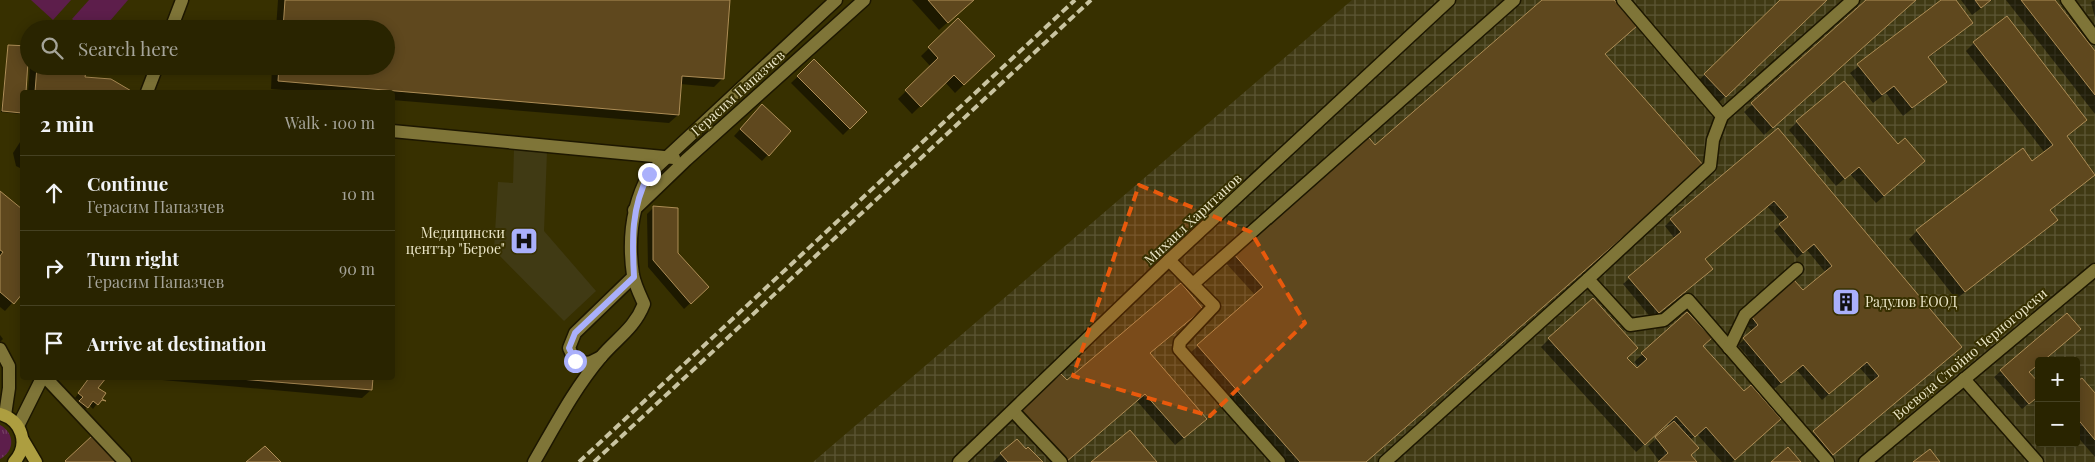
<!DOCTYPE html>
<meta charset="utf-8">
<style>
:root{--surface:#292400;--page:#312c0a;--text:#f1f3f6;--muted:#a5a499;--line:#454122}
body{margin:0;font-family:"Playfair Display",serif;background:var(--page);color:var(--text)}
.controls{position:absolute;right:15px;bottom:15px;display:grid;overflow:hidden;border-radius:5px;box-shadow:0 2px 12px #0003}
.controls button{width:45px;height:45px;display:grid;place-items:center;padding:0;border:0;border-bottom:1px solid var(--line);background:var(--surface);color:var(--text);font:25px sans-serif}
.stop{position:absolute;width:15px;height:15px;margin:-11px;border:4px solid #aab0fb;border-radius:50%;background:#fff}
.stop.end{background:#aab0fb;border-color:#fff;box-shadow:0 1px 5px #0008}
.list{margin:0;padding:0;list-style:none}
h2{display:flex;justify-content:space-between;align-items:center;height:65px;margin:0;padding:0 20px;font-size:21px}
h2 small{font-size:16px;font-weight:400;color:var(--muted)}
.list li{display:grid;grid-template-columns:32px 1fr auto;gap:15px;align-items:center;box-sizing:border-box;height:75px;padding:0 20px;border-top:1px solid var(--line)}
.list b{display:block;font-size:19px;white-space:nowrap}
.list p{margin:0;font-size:16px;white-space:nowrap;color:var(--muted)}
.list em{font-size:16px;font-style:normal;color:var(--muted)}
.icon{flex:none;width:28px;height:28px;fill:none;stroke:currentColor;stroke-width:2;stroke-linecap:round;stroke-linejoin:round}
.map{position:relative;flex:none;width:2095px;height:462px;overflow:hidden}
.search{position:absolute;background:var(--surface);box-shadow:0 2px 12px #0003;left:20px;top:20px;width:375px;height:55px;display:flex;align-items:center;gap:12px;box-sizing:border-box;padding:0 18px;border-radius:28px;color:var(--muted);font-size:19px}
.panel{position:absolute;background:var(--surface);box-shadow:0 2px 12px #0003;left:20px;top:90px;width:375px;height:290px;border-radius:5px}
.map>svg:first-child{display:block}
</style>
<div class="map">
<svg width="2095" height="462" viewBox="0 0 2095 462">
<defs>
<pattern id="industrial-grid" width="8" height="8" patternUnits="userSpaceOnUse" patternTransform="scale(1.25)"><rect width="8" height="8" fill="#403a14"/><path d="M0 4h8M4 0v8" fill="none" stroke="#5c5635"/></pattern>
<pattern id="grass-tufts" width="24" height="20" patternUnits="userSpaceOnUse" patternTransform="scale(1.25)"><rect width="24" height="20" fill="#5d1e4b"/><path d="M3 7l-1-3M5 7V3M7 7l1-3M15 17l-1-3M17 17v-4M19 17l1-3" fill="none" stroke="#743f63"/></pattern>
</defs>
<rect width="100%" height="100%" fill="#373000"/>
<path fill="#403a14" d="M514 149 547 151 544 231 596 291 564 321 494 250 498 182 513 183Z"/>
<path fill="url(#industrial-grid)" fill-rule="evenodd" d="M1352 0H2095V462H813ZM2039 361H2076V443H2039Z"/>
<path fill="url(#grass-tufts)" d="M0 425C15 433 15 451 0 459Z"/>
<g fill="#5d1e4b">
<path d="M31 0H71L53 20Z"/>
<path d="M89 0H128L103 29H84L72 19Z"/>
</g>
<g fill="#0007">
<path d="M278 0H729L722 79 714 87 680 84 678 115 669 123 392 100V92H309L271 89 272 66H386V29H276Z"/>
<path d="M912 0H973L939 30Z"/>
<path d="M1544 0H1613L1604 54 1365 462H1285L1189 354 1255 295 1224 261 1375 147Z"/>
<path d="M1782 0H1826L1717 104 1696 83Z"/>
<path d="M1868 0H1915L1764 135 1744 112Z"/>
<path d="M1943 0H1954L1972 23 1927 59 1945 82 1903 116 1886 93 1873 103 1850 73Z"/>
<path d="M1961 0H1992L1972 15Z"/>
<path d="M2006 0H2054L2095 53V114Z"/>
<path d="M2095 0V18L2091 2Z"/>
<path d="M958 20 993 56 955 93 945 82 912 114 898 99 931 67 921 56Z"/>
<path d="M1974 43 2086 120 2066 137 2095 174 2049 211 2056 220 2048 228 1956 299 1909 239 1917 231 2045 153 1966 51Z"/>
<path d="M8 46 28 48 21 114 1 112Z"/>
<path d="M814 61 866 112 843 135 791 83Z"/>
<path d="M30 66H86L84 78 111 80 131 92H28Z"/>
<path d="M756 112 790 131 762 161 734 136Z"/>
<path d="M1797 122 1898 146 1924 161 1876 203 1850 174 1836 186 1789 130Z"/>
<path d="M1778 130 1954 353 1826 460 1808 438 1873 383 1860 368 1822 400 1797 370 1774 389 1738 345 1753 332 1745 323 1752 317 1803 292 1826 273 1807 250 1797 258 1774 231 1782 223 1767 206 1703 260 1705 275 1652 319 1623 284 1675 239 1665 226 1671 220Z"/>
<path d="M22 139V169L16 166 13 153Z"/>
<path d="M0 192 22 211V292L5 311 0 307Z"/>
<path d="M654 207 677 254 701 293 684 309 648 267 647 214Z"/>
<path d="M1687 314 1702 346 1771 427 1732 462H1722L1697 434 1690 440V456L1695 462H1660L1648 446 1670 426 1667 424 1636 452 1541 347 1549 339 1626 358 1637 370 1639 368 1634 362Z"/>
<path d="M2067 314 2039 364 2028 373 2039 395 2022 409 1994 377Z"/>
<path d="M1193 317 1149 354 1197 427 1175 445 1137 401 1065 462H1051L1013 418 1021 410 1066 382Z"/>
<path d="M0 335 3 339 0 342Z"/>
<path d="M90 378 98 380 104 378 97 388 104 394 93 409 89 405 83 411 76 406 80 401 75 398Z"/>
<path d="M163 378H372L371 390 362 398 162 380Z"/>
<path d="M2076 384 2095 395V457L2076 435Z"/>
<path d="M1026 451 1041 462H993L1001 454Z"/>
</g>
<g fill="#5f481e" stroke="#ad8d56">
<path d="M285 0H730L724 79 682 76 679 115 278 81 279 66H386V29H283Z"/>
<path d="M928 0H974L948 23Z"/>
<path d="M1542 0H1614L1637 26 1605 54 1704 166 1366 462H1300L1197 345 1263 287 1232 252 1366 134 1375 145Z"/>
<path d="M1780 0H1827L1726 97 1704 74Z"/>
<path d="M1866 0H1916L1773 128 1751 103Z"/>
<path d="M1941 0H1956L1973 23 1928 57 1947 82 1912 108 1894 86 1882 95 1857 64Z"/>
<path d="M1975 0H1991L1981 8Z"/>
<path d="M2021 0H2055L2095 51V95Z"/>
<path d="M2007 16 2087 120 2067 136 2095 175 2050 210 2058 220 1965 292 1916 230 2023 148 2032 161 2053 145 1973 42Z"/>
<path d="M958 18 995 56 964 85 954 75 921 107 905 90 938 58 928 47Z"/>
<path d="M8 45 29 46 26 92H22V113L2 111Z"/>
<path d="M814 59 867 112 850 129 797 76Z"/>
<path d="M37 66H87L85 77 111 79 133 92H35Z"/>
<path d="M1844 81 1898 144 1905 138 1925 161 1884 196 1859 167 1845 179 1796 121Z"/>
<path d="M762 104 791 131 769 156 740 129Z"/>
<path d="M1778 128 1962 347 1833 455 1813 431 1879 376 1867 362 1829 394 1803 365 1781 383 1743 338 1758 325 1751 316 1794 280 1803 290 1832 266 1814 244 1803 253 1779 224 1788 217 1774 201 1705 259 1713 269 1659 313 1628 277 1681 232 1670 219Z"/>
<path d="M0 191 22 209V294L14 304 0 292V256L3 252 0 250Z"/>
<path d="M653 206 678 208V253L709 287 691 304 653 260Z"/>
<path d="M1181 283 1203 309 1150 353 1207 419 1184 438 1145 394 1066 462 1020 409 1061 374 1067 380Z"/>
<path d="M1593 298 1638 348 1627 358 1637 368 1647 359 1641 353 1687 312 1712 338 1703 346 1744 391 1751 385 1781 419 1735 460 1706 427 1695 437 1676 416 1645 445 1548 338Z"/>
<path d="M2067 313 2081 329 2043 361H2039V364L2029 372 2039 383V396L2029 404 2000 370Z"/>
<path d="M89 378H106L98 388 106 393 102 399 106 401 102 400 98 405 93 401 88 408 79 401 83 397 78 393Z"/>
<path d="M228 378H373L372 390Z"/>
<path d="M2082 378 2095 393V440L2076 417V382Z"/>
<path d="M1674 421 1699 448 1691 455 1697 462H1658L1668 453 1655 437Z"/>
<path d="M1130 430 1157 462H1091Z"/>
<path d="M93 435 118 462H66L65 461Z"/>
<path d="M1017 439 1026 449 1028 447 1043 462H1008L1000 453Z"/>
<path d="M265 446 281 462H246Z"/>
<path d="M1788 447 1801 462H1771Z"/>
<path d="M1930 449 1940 462H1913Z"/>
</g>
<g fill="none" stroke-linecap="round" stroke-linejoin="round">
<defs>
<g id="minor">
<path d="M1623 0 1722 116"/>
<path d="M2067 0 2095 38"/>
<path d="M171 29 182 0"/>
<path d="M147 92 157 66"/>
<path d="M392 131 674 158"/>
<path d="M634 210 686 160 864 0"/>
<path d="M1169 260 1214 306 1180 342 1179 349 1279 462"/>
<path d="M1588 279 1630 325 1664 320 1688 300 1828 462"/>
<path d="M1193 284 1514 0"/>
<path d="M1729 348 1745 315 1797 269"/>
<path d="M0 349 9 366V388L5 415"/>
<path d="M601 357 589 363 575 361 569 348 575 333 633 277"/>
<path d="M46 378 125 462"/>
<path d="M1964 379 2037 462"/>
<path d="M1013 411 1061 462"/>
<path d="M18 426 42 378"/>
<path d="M534 462C555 426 574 389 601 357 617 338 634 329 644 304 640 295 635 285 633 275 628 241 632 205 649 174L836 0"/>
<path d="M959 462 1169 260 1449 0"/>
<path d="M1385 462 1588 279 1710 166 1713 140 1722 116 1853 0"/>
<path d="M1865 462 2095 270"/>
</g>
<g id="major">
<path d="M0 414C22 420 30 445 14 462"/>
<path d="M23 440 36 462"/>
</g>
</defs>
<use href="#minor" stroke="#1d1700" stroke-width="15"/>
<use href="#major" stroke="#1d1700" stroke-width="15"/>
<use href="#minor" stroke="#7f7538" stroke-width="12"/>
<use href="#major" stroke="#ad9e40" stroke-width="12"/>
<g stroke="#c9c4a1" stroke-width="4" stroke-dasharray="8 4" stroke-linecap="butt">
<path d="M579 462 1075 0"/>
<path d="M594 462 1091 0"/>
</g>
</g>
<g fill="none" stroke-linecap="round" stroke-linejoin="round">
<path stroke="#aab0fb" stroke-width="6" d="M575 361 569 348 575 333 634 277C632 240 631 207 649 174"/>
</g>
<path fill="#e8590c" fill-opacity="0.2" stroke="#e8590c" stroke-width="4" stroke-dasharray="10 6" stroke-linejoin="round" d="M1139 185 1251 232 1305 323 1210 416 1073 376Z"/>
<defs>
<symbol id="hospital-square" viewBox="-11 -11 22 22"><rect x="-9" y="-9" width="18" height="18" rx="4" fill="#aab0fb" stroke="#373000"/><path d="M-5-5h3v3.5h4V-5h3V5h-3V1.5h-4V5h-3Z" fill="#111"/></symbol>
<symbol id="building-square" viewBox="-11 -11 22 22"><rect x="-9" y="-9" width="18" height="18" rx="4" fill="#aab0fb" stroke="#373000"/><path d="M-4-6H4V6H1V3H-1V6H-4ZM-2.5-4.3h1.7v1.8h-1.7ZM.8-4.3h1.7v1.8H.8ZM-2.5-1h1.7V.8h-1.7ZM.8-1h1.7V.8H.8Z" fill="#111"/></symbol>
</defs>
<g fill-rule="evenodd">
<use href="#hospital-square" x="508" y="225" width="32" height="32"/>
<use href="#building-square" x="1830" y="286" width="32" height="32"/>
</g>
<g text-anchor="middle" stroke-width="4" stroke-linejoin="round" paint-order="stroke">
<g font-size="14" fill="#ebe6c7" stroke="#373000">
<text transform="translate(738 93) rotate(-42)" y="5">Герасим Папазчев</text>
<text transform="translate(1193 219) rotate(-43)" y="5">Михаил Хаританов</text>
<text transform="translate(1970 354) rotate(-40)" y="5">Воевода Стойно Черногорски</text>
</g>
<g font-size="14" fill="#ebe6c7" stroke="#373000" text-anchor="end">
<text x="505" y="238">Медицински<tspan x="505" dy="16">център "Берое"</tspan></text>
<text x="1865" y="307" text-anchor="start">Радулов ЕООД</text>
</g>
</g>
</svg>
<div class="controls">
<button>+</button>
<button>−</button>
</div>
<div class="stop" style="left:575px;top:361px"></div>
<div class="stop end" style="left:649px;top:174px"></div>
<div class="search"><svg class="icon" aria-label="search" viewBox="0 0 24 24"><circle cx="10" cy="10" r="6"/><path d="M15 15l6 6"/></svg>Search here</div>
<section class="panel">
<h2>2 min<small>Walk · 100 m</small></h2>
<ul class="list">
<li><svg class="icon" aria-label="ahead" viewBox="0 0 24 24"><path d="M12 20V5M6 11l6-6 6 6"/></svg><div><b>Continue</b><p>Герасим Папазчев</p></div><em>10 m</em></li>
<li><svg class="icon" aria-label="right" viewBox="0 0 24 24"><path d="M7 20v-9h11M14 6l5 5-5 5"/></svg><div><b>Turn right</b><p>Герасим Папазчев</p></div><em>90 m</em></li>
<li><svg class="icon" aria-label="arrive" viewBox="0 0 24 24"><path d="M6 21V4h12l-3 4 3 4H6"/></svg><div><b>Arrive at destination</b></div></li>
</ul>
</section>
</div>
